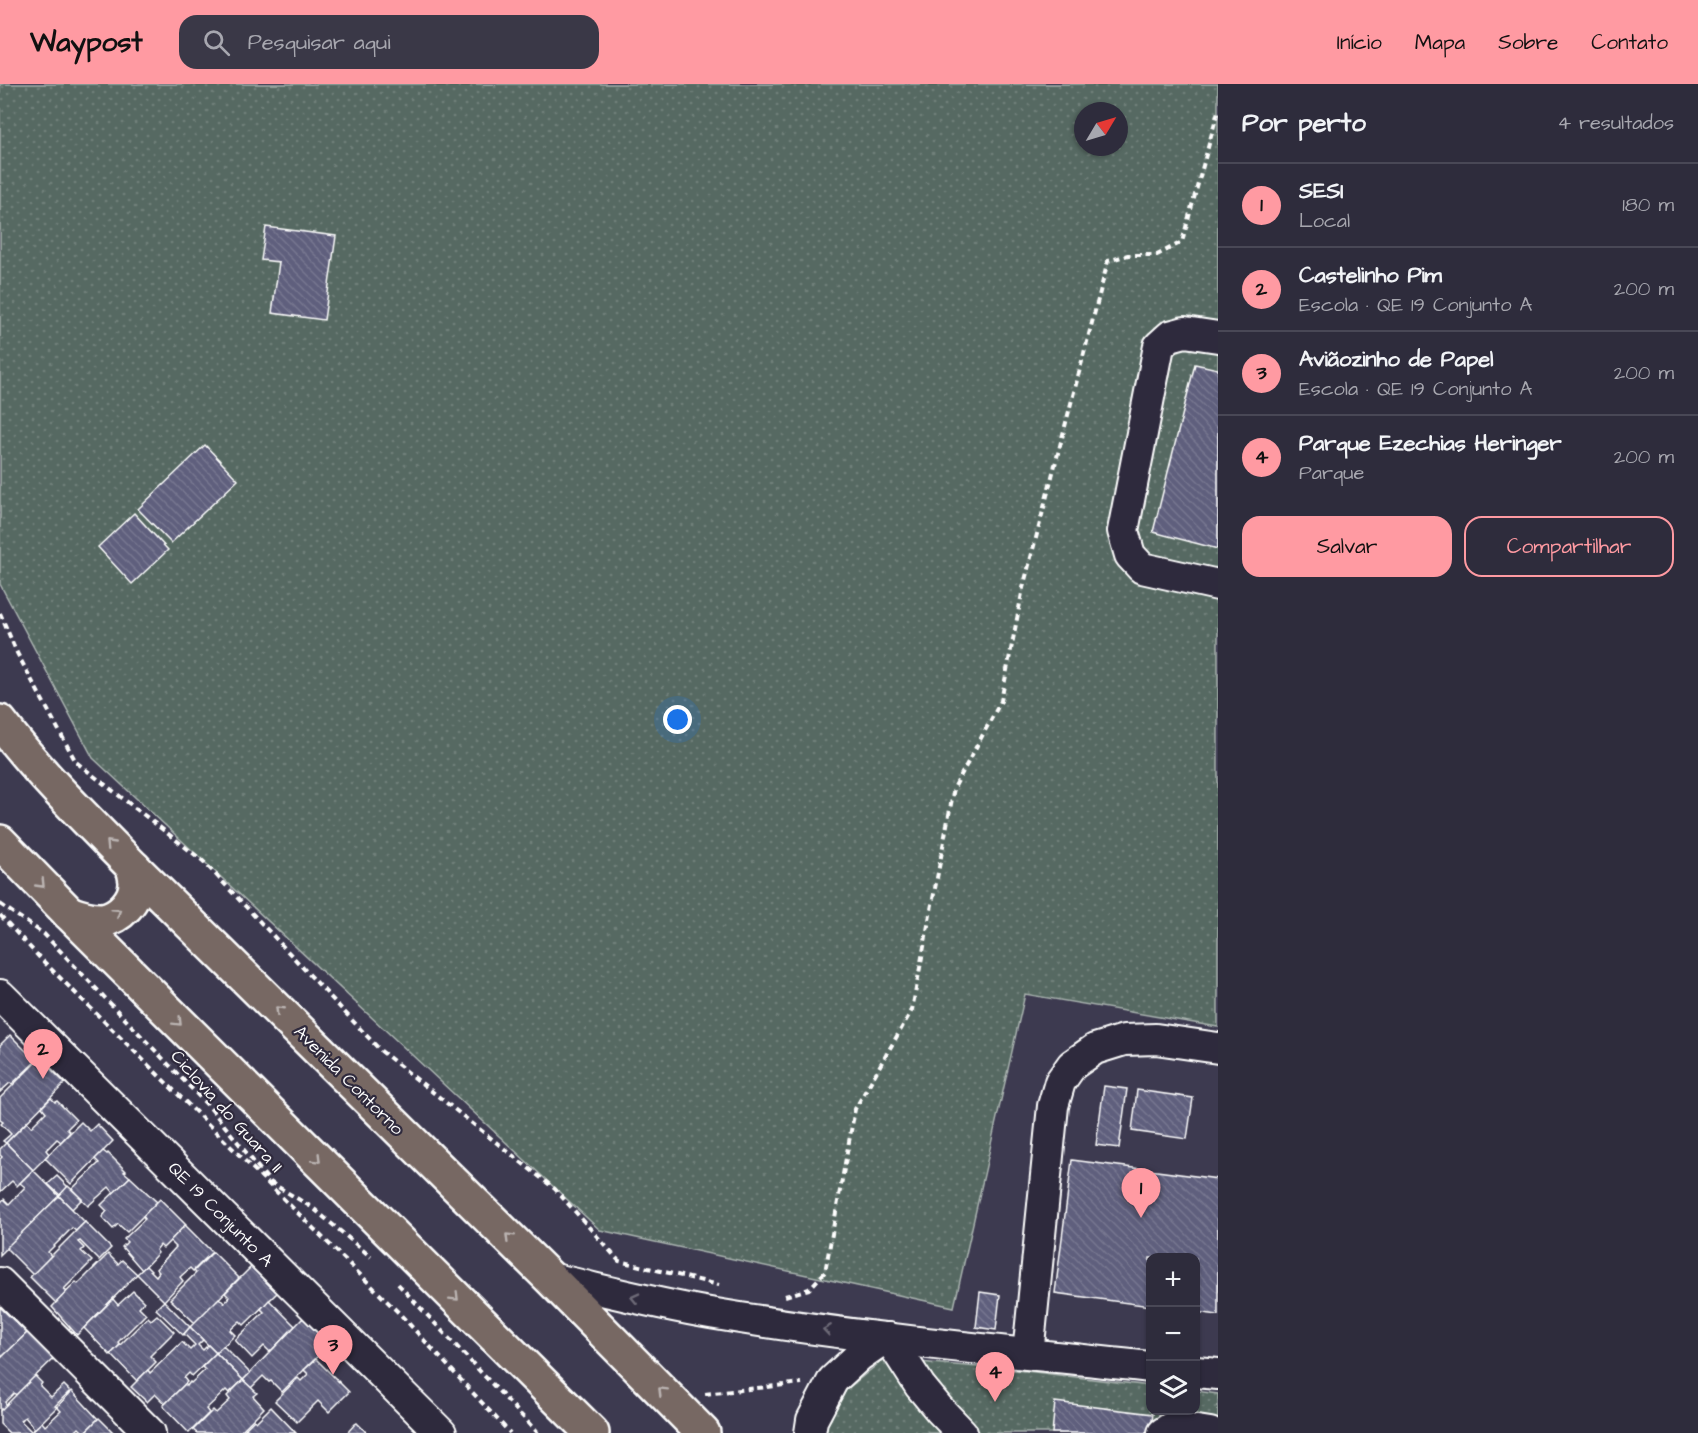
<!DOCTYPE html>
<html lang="pt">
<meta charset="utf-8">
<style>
:root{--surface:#2e2c3c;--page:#3a3847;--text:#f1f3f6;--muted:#a7a7af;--line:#494856;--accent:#ff9aa2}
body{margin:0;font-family:"Architects Daughter",sans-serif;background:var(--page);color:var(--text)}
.controls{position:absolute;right:18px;bottom:18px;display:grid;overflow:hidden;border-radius:12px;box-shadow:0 2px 4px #0004}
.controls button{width:54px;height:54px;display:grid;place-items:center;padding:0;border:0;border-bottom:2px solid var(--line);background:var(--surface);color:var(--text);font:30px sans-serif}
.compass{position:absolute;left:1074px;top:18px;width:54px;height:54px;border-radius:50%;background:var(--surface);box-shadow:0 2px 4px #0004;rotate:52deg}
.you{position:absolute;left:678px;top:636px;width:21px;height:21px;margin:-15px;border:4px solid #fff;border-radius:50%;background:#1a73e8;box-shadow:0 0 0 9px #1a73e833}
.badge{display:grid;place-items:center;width:39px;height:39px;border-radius:50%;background:var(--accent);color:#111;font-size:20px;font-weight:700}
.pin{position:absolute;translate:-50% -50px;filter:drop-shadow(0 2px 3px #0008)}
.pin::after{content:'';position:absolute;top:32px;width:21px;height:18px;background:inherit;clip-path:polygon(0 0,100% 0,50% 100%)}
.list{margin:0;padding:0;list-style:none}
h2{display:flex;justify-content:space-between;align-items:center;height:78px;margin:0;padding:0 24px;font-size:26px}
h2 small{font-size:20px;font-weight:400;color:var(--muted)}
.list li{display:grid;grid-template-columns:39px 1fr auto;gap:18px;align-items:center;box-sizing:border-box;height:84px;padding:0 24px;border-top:2px solid var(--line)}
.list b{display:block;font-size:22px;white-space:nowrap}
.list p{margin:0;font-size:20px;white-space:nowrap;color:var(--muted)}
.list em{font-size:20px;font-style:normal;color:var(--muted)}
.actions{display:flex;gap:12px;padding:18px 24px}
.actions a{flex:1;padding:14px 0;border:2px solid var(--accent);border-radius:18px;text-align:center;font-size:21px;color:var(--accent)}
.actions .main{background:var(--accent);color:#111}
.icon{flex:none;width:33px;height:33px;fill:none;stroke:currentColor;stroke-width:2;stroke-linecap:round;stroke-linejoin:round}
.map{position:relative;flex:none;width:1218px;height:1349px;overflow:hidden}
header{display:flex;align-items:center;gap:36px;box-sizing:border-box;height:84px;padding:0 30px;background:var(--accent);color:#111}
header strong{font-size:28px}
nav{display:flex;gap:33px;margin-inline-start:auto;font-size:21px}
.search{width:420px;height:54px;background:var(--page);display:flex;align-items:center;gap:15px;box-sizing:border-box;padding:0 21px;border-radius:18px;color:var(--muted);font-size:22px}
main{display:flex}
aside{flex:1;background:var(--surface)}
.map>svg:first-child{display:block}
</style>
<header>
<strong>Waypost</strong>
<div class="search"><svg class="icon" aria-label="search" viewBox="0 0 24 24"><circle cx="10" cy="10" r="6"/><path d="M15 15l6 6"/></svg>Pesquisar aqui</div>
<nav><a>Início</a><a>Mapa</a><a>Sobre</a><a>Contato</a></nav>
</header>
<main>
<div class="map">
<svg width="1218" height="1349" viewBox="0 0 1218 1349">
<defs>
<pattern id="green-dots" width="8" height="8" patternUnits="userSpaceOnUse" patternTransform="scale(1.5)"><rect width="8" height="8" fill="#566962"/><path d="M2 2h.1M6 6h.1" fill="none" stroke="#6f807a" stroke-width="1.8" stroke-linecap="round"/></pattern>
<pattern id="building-back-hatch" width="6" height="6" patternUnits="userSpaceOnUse" patternTransform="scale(1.5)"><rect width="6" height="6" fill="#5f5f7d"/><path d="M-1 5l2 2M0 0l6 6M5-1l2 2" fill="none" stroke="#777790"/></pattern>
</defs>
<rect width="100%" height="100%" fill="#3d3a50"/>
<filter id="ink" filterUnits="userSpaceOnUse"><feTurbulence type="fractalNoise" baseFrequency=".0167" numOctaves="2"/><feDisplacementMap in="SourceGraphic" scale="12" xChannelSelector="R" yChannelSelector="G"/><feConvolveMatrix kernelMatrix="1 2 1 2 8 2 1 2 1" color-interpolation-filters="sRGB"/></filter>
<g filter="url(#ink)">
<g fill="url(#green-dots)" stroke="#aab4b0" stroke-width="1.5" fill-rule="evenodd">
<path d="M0 0H1218V943L1025 910 954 1223 600 1146 93 674 0 500ZM1083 27H1119V63H1083Z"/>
<path d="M884 1275 1026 1287 1150 1302V1326H1196V1307L1218 1310V1349H819L846 1306Z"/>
</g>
<g fill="url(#building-back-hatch)" stroke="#fff" stroke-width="1.5">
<path d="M266 143 336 152 324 236 272 229 279 178 261 176Z"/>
<path d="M1195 280 1218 285V465L1153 448Z"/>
<path d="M205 361 238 396 171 459 138 425Z"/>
<path d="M134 429 168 466 132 500 98 463Z"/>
<path d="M10 951 36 977 12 1000 10 999 0 1008V961Z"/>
<path d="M40 974 65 999 6 1059 3 1057 11 1050 1 1040 3 1038 0 1036V1014Z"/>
<path d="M1104 1002 1127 1005 1119 1064 1096 1061Z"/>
<path d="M1137 1006 1193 1014 1187 1055 1132 1047Z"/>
<path d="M51 1014 55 1018 57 1017 76 1036 67 1045 70 1048 61 1058 57 1055 46 1066 49 1070 33 1086 6 1059 27 1038 31 1043 46 1028 42 1023Z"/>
<path d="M81 1038 90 1047 97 1040 113 1057 71 1100 45 1074Z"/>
<path d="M6 1059 33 1086 17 1102 12 1097 0 1108V1075L2 1073 0 1071V1065Z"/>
<path d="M103 1067 107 1070 108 1069 126 1087 124 1088 130 1093 114 1109 109 1103 88 1122 72 1105 99 1079 95 1075Z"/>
<path d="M1072 1076 1218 1095V1231L1196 1228V1174H1150V1222L1055 1209Z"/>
<path d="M33 1086 59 1112 0 1171V1119L4 1115 9 1120 25 1103 20 1099Z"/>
<path d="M57 1092 68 1103 60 1111 48 1100Z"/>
<path d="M130 1093 157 1118 127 1148 118 1140 113 1145 102 1133 107 1127 101 1121Z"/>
<path d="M68 1102 82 1115 72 1125 59 1112Z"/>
<path d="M59 1112 85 1138 76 1147 72 1144 48 1168 51 1172 33 1191 6 1164Z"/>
<path d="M160 1115 186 1141 163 1164 160 1161 156 1166 158 1169 142 1186 122 1163 127 1158 124 1155 145 1135 143 1132Z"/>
<path d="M85 1138 111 1164 99 1176 80 1157 78 1158 84 1164 81 1167 92 1177 64 1205 67 1208 56 1219 30 1193Z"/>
<path d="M185 1141 212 1168 193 1187 190 1184 180 1193 183 1197 164 1217 137 1190 146 1182 156 1192 159 1188 156 1185 176 1163 170 1157Z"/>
<path d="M213 1168 239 1194 195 1239 170 1215 196 1189 194 1187Z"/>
<path d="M108 1170 118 1180 122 1176 137 1190 77 1251 52 1223 76 1198 78 1200Z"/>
<path d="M252 1182 278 1208 244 1241 240 1237 230 1246 235 1251 216 1269 190 1243 219 1214 224 1219 229 1213 225 1209Z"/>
<path d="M133 1207 144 1218 139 1223 146 1230 118 1258 120 1261 110 1271 84 1244 113 1215 118 1221Z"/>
<path d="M980 1208 1000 1211 996 1246 976 1243Z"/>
<path d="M269 1216 295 1242 270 1268 264 1262 252 1274 235 1256 264 1228 261 1225Z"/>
<path d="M164 1217 190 1243 183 1251 156 1225Z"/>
<path d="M0 1223 27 1249 2 1273 0 1270Z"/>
<path d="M157 1231 174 1248 150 1272 156 1278 137 1297 111 1270 148 1233 151 1236Z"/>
<path d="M302 1235H305L330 1260 282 1308 271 1297 269 1298 263 1292 251 1304 243 1296Z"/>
<path d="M190 1243 203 1256 198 1261 203 1266 208 1261 216 1269 192 1292 189 1289 184 1294 187 1298 165 1320 155 1310 147 1318 131 1303 148 1286 150 1289 182 1258 190 1266 195 1261 184 1250Z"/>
<path d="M28 1248 54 1274 16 1311 14 1309 5 1318 7 1321 0 1327V1275Z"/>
<path d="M223 1262 250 1289 243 1296 216 1269Z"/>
<path d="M216 1269 243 1296 229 1309 226 1306 206 1325 209 1329 189 1349 163 1322 185 1300 187 1302 190 1298 191 1299 205 1286 202 1283Z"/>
<path d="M316 1275 349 1308 329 1328 318 1317 297 1338 275 1317 298 1294 301 1297 308 1290 304 1286Z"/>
<path d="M35 1292 42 1299 40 1302 51 1313 64 1301 70 1307 55 1322 57 1323 35 1345 25 1333 20 1336 32 1348 30 1349H9L0 1340V1327Z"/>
<path d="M243 1296 257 1309 253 1312 264 1324 239 1349H197L193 1346 213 1326 216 1329 230 1316 227 1312Z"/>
<path d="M72 1307 98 1335 84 1349 79 1344 74 1349H30L42 1338 45 1342 61 1327 57 1323Z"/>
<path d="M1055 1318 1153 1330 1150 1349H1052Z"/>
<path d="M271 1323 296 1349H245L248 1346 246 1345 241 1349 254 1336 256 1338Z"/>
<path d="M99 1334 114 1349H84Z"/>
<path d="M357 1339 367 1349H347L355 1340Z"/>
</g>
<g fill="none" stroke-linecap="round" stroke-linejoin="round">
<defs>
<g id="minor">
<path d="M1218 253 1185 248 1170 252 1159 262 1123 447 1130 471 1142 484 1218 501"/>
<path d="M0 911 441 1349"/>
<path d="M550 1194C603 1206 656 1220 710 1229 856 1254 1003 1267 1150 1283"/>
<path d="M0 1199 150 1349"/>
<path d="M889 1254 920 1302 939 1325 962 1349"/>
<path d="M1028 1270 1053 1022 1060 998 1072 981 1095 965 1124 956 1156 955 1218 964"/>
<path d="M1196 1288 1218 1290"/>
<path d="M810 1349 812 1336 833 1296 859 1272 885 1254"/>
<path d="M1163 1349 1172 1343 1210 1349"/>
</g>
<g id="major">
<path d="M0 638C40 691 88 737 134 784L550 1194 703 1349"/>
<path d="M0 758 69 829 592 1349"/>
<path d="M69 829C80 833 91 837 103 836 120 833 136 816 136 799 136 794 134 789 134 784"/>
</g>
</defs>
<use href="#minor" stroke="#fff" stroke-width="34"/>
<use href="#major" stroke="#fff" stroke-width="38"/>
<g stroke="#fff" stroke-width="4" stroke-dasharray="6 4.5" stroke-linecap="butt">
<path d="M0 529 17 569 76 678 203 777 381 967 555 1105 619 1177 719 1201"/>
<path d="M0 820 44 850 211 1025 270 1098 313 1124 371 1173"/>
<path d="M0 831 40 874 399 1229 510 1349"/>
<path d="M398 1200 538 1349"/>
<path d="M785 1212 809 1205 825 1188 855 1025 912 926 954 704 1001 617 1023 504 1108 177 1128 171H1157L1182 158 1218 27"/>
<path d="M705 1310 802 1299"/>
</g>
<use href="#minor" stroke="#2f2a3d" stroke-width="30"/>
<use href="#major" stroke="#776864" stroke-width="33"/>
</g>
<defs><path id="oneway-chevron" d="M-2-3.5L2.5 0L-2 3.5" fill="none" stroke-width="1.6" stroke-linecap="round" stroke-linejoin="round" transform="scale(1.5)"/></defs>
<g stroke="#bbb4b2">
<use href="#oneway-chevron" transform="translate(110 760) rotate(-134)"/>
<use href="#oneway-chevron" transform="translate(41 800) rotate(46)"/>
<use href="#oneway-chevron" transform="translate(117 828) rotate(-33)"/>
<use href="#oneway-chevron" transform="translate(279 926) rotate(-136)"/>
<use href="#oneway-chevron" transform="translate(178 938) rotate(45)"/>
<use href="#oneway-chevron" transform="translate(317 1075) rotate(45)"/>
<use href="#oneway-chevron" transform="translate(509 1153) rotate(-135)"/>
<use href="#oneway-chevron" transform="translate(455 1213) rotate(45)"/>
<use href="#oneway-chevron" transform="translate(662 1307) rotate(-135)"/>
</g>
<g stroke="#6d6a77">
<use href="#oneway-chevron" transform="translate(635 1214) rotate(-167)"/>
<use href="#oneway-chevron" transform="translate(827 1246) rotate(-172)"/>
</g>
</g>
<g text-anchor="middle" stroke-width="4.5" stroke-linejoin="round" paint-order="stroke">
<g font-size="18" fill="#fff" stroke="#2f2a3d">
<text transform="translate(349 996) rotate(45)" y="6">Avenida Contorno</text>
<text transform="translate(227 1027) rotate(48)" y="6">Ciclovia do Guara II</text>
<text transform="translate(221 1130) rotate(45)" y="6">QE 19 Conjunto A</text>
</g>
</g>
</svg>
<div class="controls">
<button>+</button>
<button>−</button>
<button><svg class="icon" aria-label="layers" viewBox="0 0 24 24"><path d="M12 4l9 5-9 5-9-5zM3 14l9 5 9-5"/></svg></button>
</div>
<svg class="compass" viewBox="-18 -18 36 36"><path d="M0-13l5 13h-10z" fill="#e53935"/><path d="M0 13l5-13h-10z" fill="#a7a7af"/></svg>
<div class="you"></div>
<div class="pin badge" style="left:1141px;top:1134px">1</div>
<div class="pin badge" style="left:43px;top:995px">2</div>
<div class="pin badge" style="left:333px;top:1291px">3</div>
<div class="pin badge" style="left:995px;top:1318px">4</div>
</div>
<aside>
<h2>Por perto<small>4 resultados</small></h2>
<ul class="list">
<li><span class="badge">1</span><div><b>SESI</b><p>Local</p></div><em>180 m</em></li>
<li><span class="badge">2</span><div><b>Castelinho Pim</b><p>Escola · QE 19 Conjunto A</p></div><em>200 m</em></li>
<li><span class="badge">3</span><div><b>Aviãozinho de Papel</b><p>Escola · QE 19 Conjunto A</p></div><em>200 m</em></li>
<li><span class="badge">4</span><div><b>Parque Ezechias Heringer</b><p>Parque</p></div><em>200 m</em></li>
</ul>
<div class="actions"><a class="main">Salvar</a><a>Compartilhar</a></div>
</aside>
</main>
